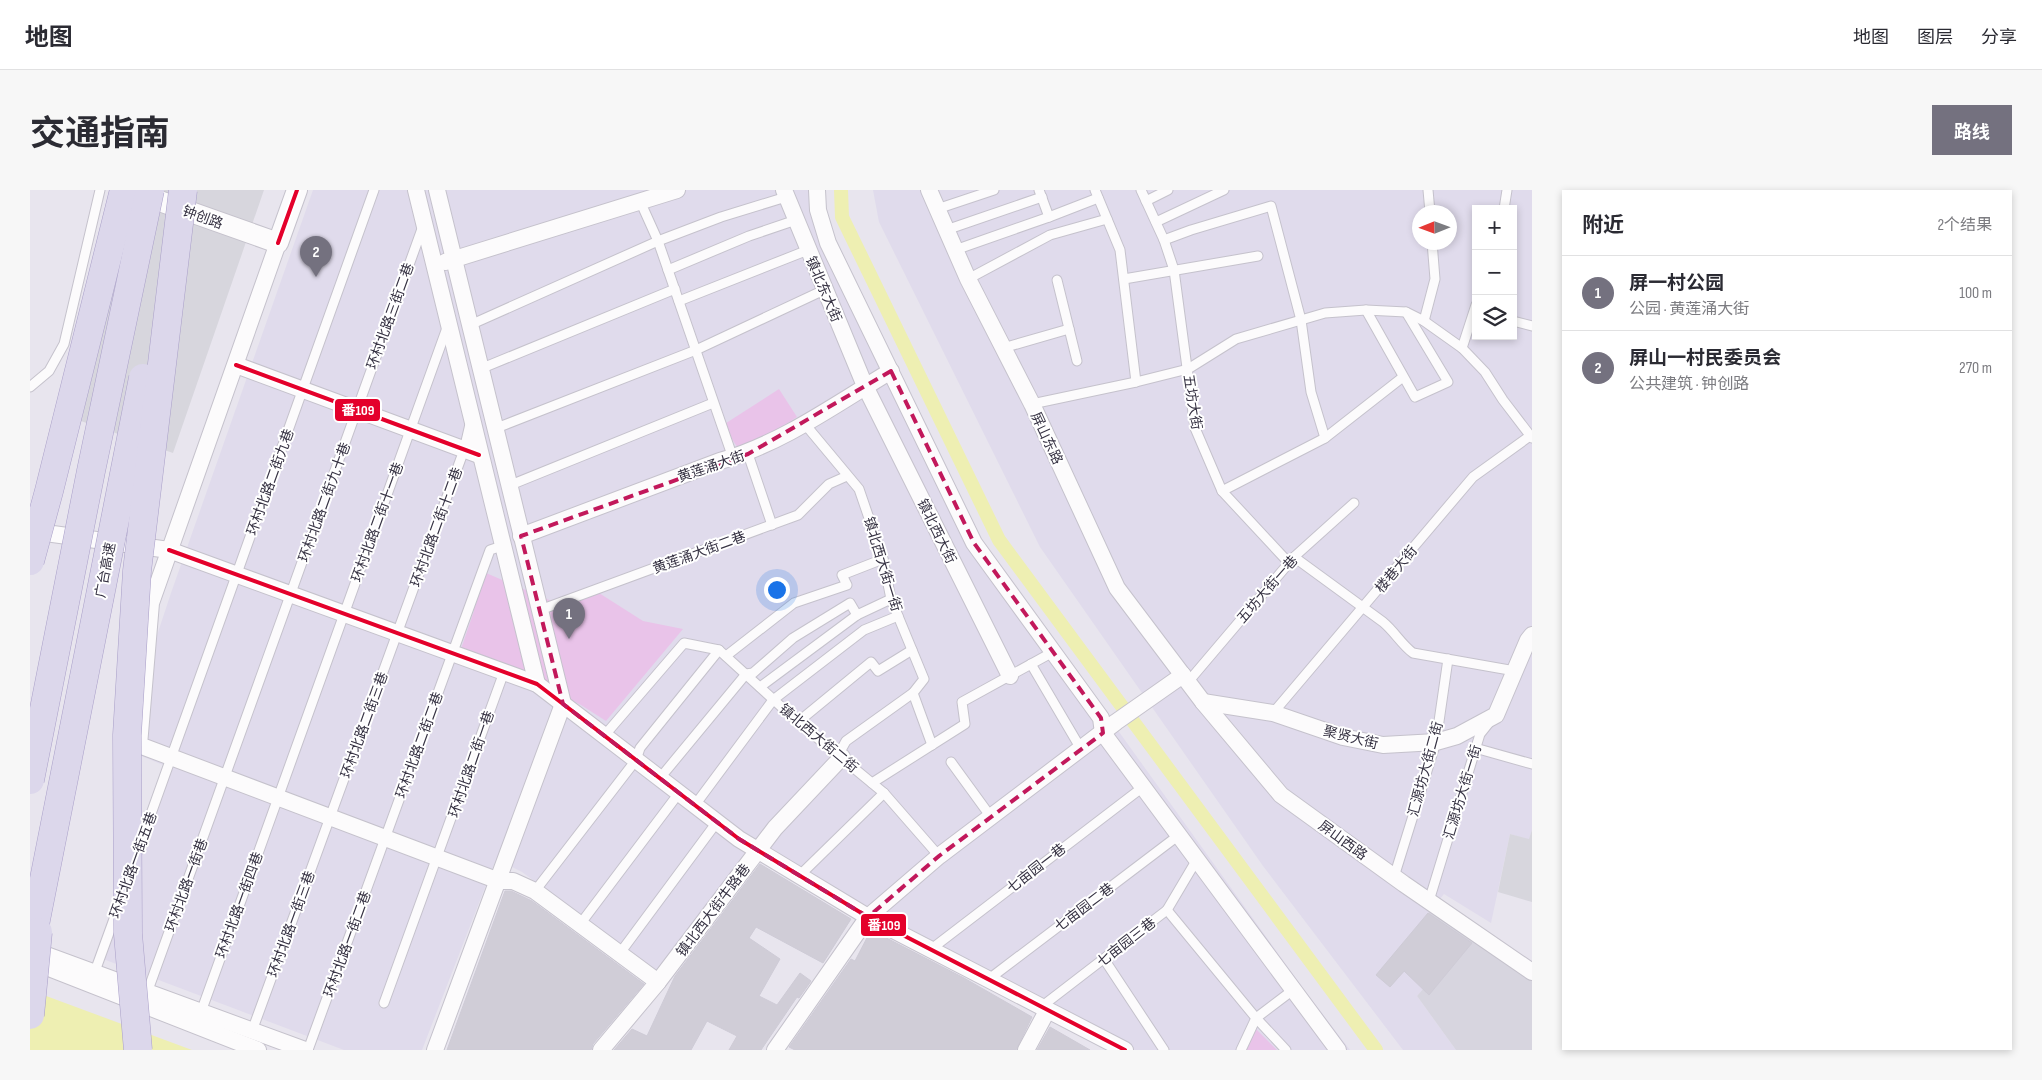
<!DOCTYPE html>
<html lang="zh">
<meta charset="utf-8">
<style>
:root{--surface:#fff;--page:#f7f7f7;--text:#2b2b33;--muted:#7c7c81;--line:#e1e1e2;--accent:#74717f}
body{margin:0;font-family:"Sofia Sans Condensed","Noto Sans SC",sans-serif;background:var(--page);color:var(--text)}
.controls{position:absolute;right:15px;top:15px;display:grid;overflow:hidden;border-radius:0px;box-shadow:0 2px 8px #0003}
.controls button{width:45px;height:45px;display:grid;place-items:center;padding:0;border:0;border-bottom:1px solid var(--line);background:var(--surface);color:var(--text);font:25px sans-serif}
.compass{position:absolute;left:1382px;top:15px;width:45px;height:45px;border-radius:50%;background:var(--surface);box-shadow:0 2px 8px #0003;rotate:269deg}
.you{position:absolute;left:746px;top:399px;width:18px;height:18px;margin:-12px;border:4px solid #fff;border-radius:50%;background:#1a73e8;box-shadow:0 0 0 8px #1a73e833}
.badge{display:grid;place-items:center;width:32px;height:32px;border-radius:50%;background:var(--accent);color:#fff;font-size:16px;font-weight:700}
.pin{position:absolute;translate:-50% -41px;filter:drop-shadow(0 1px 2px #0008)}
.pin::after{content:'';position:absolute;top:26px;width:18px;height:15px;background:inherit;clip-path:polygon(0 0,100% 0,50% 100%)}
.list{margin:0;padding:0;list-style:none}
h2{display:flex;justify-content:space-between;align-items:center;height:65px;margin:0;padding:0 20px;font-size:21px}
h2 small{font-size:16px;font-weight:400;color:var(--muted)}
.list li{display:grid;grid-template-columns:32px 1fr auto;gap:15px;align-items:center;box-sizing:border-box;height:75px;padding:0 20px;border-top:1px solid var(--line)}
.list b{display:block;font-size:19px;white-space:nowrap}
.list p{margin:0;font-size:16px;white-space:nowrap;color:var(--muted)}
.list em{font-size:16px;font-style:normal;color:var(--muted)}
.icon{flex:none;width:28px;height:28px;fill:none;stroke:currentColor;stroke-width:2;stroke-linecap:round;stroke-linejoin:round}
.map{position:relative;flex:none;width:1502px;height:860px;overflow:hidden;border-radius:0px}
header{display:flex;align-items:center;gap:30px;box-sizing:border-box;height:70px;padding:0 25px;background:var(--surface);border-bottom:1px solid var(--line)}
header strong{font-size:24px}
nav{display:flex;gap:28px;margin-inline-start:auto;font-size:18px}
.intro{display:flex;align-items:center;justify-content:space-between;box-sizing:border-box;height:120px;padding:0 30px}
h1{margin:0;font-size:35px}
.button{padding:12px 22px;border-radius:0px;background:var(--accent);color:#fff;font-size:18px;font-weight:700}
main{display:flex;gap:30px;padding:0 30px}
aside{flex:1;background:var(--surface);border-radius:0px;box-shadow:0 2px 8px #0003}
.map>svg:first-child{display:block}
</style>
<header>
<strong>地图</strong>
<nav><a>地图</a><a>图层</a><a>分享</a></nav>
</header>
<div class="intro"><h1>交通指南</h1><a class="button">路线</a></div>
<main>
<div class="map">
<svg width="1502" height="860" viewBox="0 0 1502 860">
<rect width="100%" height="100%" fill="#e8e5ee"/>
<g fill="#e0dbec" fill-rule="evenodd">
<path d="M283 0H795L797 33 952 351 1275 801 1320 860H1105L726 656 633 786 492 682 466 669 392 860H314L65 766 133 575 90 557 141 403Z"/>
<path d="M843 0H1502V640L1499 650 1480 644 1461 733 1414 704 1373 754 1374 781 1393 799 1387 806 1426 860H1373L1233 676 1010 357 849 32ZM1446 19H1483V146H1446ZM1390 22H1420V52H1390Z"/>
</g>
<path fill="#d7d5df" d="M1402 719 1502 789V860H1426L1387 806 1393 799 1375 781 1360 797 1346 785Z"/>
<g fill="#e9c3e9">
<path d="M749 199 767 227 711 263 693 235Z"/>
<path d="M456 383 531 415 569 403 613 431 653 439 576 531 551 515 469 471 431 459 444 421V414L446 413Z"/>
<path d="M1226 839 1247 860H1216Z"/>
</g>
<g fill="#d7d6dd">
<path d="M83 0H234L143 263 25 222Z"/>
<path d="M1502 640V712L1468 702 1480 644 1499 649Z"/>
</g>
<path fill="#eeefb2" d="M0 800 162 860H0Z"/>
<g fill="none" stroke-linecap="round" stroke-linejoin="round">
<path stroke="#eeefb2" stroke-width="14" d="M811 0 812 27 969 350 1346 860"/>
</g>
<g fill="#d0cdd7" stroke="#cecbd6">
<path d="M730 674 821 729 793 773 726 737 719 748 750 769 729 806 747 815 770 783 781 791 769 808 767 807 731 860H699L707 846 677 831 661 860H584L602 839 617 846 645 786Z"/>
<path d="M475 701H481L502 711 614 794 563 854 561 860H417Z"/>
<path d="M1398 723 1442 753 1399 805 1374 781 1360 797 1346 785Z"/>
<path d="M841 740 934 788 1002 827 986 860H765L759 857 821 769 825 771Z"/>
<path d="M1020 837 1060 860H1007Z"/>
</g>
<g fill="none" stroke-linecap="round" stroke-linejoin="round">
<defs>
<g id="service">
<path d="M1009 0 1019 27"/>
<path d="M1065 0 1090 60 1106 192"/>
<path d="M1111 0 1134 50 1144 80 1165 238 1192 301 1259 373"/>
<path d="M1398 0 1400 22"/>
<path d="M610 11 628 51 703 268"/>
<path d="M1116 11 1138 0"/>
<path d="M907 19 964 0"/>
<path d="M1474 19 1477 0"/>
<path d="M1126 32 1194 0"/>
<path d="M916 40 1012 7"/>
<path d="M1134 50 1161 40 1241 16 1271 130 1281 202 1295 248"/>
<path d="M925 60 1019 27 1068 8"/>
<path d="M638 80 719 46 766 30"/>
<path d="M938 89 1020 45 1077 29"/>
<path d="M1094 89 1228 66"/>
<path d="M1027 90 1047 171"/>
<path d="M649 111 778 60"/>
<path d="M1336 120 1385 207 1418 192 1376 122"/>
<path d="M1394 131 1405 89 1402 52"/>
<path d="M1483 131 1502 136"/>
<path d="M440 135 628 51 691 27 756 7"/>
<path d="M973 158 1039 139"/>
<path d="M1432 158 1446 115"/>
<path d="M450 179 645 99"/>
<path d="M0 197 19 181 34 154 70 0"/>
<path d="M1002 214 1106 192 1158 179 1206 149 1295 123 1336 120 1376 122 1394 131 1432 158 1455 182 1473 210 1502 248"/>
<path d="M774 233 829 299 853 369 861 409 894 489 883 503 902 555"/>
<path d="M464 239 666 160 794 100"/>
<path d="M718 264 742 335"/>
<path d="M478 296 683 213"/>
<path d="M1192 301 1295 248 1373 187"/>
<path d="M1264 367 1353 432C1365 442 1371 454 1383 463L1485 481"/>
<path d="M510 420 768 325 799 294 817 286"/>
<path d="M696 466 764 413 817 395 812 385 853 369"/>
<path d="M1001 474 1051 559"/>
<path d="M1158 492 1264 367 1324 313"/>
<path d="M730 497 827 425 861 409"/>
<path d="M1243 523 1443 287 1500 246"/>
<path d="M768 532 841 472 848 481 882 460"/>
<path d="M574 546 654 453 689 460 768 532 854 603 909 666"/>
<path d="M1445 558 1502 574"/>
<path d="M812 567 811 560 816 551 883 503"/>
<path d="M921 572 961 627"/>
<path d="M630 588 716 484 723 483 763 448 820 413 827 425"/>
<path d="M842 593 935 534 932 512 1023 462"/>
<path d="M665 615 743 510 834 440 868 426"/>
<path d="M107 663 344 0"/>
<path d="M769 686 854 603"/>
<path d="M1364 687 1406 552 1418 469"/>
<path d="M505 701 606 570 610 558 689 460"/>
<path d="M1399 711 1450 544 1458 534"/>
<path d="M1137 720 1226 828 1256 860"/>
<path d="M551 733 649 603"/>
<path d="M900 760 1113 597"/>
<path d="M590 763 687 632"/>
<path d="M1074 769 1134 860"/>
<path d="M64 784 88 718"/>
<path d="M959 789 1149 645"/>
<path d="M117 803 393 36"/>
<path d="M354 813 474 482"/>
<path d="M1011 817 1137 720 1166 671"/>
<path d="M171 822 418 135"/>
<path d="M222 841 434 260 440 234"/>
<path d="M278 860 460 360 472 356"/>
<path d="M1211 860 1226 828 1263 800"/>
</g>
<g id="minor">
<path d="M386 0 507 494"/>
<path d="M754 0 835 196 980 486"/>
<path d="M787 0 788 20 798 53 944 353 1071 528 1073 543 1308 860"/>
<path d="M899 0 938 89 1002 214 1087 398 1173 512 1251 605 1374 694 1502 782"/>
<path d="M248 53 121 413 109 555 469 691H483L505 701 628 792"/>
<path d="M415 72 647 0"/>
<path d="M206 175 449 265"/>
<path d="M1 341 139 360 507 494 709 649 838 727 1095 860"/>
<path d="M491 346 690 271C751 254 806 214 861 181"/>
<path d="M1173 512 1243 523 1313 547 1353 555 1406 552 1427 546 1466 525 1498 450 1502 445"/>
<path d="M0 759 275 860"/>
<path d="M14 776 228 860"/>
<path d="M405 860 533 514 407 0"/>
<path d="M571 860 628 792 745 638 812 567"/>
<path d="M745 860 838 727 909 666 1086 532 1153 485"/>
<path d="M996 860 1017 821"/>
</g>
<path id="tertiary" d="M107 3 248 53 267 0"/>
</defs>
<use href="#service" stroke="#c5c2cc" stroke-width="11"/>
<use href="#minor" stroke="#c5c2cc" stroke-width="18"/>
<use href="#tertiary" stroke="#c5c2cc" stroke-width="22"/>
<use href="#service" stroke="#fcfbfc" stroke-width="9"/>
<use href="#minor" stroke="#fcfbfc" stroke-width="16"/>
<use href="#tertiary" stroke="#fcfbfc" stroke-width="20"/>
<defs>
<g id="motorway-bridge">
<path d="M0 371 19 301 94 0"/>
<path d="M0 590 61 281 120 0"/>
<path d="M0 760 113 188"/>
<path d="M0 825 8 742"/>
<path d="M108 860 98 744 97 545 107 381 153 0"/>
</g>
</defs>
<use href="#motorway-bridge" stroke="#a99fc8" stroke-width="29" stroke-linecap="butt"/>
<use href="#motorway-bridge" stroke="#dcd7eb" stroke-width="28"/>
<defs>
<g id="bus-1">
<path d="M248 53 267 0"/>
<path d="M206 175 449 265"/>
<path d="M139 360 507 494 709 649 838 727 1095 860"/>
</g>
</defs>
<use href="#bus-1" stroke="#fff" stroke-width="8"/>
<use href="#bus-1" stroke="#e4002b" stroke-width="4"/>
</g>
<path fill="none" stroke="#c2185b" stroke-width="4" stroke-dasharray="10 6" stroke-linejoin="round" d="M861 181 944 353 1071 528 1073 543 909 666 838 727 709 649 533 514 491 346 718 264Z"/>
<g text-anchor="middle" stroke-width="4" stroke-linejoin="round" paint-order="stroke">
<g font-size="14" fill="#363243" stroke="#fff">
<text transform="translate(173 27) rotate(20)" y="5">钟创路</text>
<text transform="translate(794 99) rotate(67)" y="5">镇北东大街</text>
<text transform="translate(360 126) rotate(-70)" y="5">环村北路三街二巷</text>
<text transform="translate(1163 212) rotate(81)" y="5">五坊大街</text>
<text transform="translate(1017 248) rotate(65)" y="5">屏山东路</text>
<text transform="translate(681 276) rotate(-19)" y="5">黄莲涌大街</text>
<text transform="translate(240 292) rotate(-70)" y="5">环村北路二街九巷</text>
<text transform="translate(294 312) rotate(-70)" y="5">环村北路二街九十巷</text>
<text transform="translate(347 332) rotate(-70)" y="5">环村北路二街十一巷</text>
<text transform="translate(406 337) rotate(-70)" y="5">环村北路二街十二巷</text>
<text transform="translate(907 341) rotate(64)" y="5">镇北西大街</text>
<text transform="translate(669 362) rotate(-20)" y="5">黄莲涌大街二巷</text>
<text transform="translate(853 374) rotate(73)" y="5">镇北西大街一街</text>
<text transform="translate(1366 379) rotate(-50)" y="5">楼巷大街</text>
<text transform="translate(75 380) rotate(-79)" y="5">广台高速</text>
<text transform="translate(1237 399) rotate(-49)" y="5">五坊大街一巷</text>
<text transform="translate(334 535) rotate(-70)" y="5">环村北路二街三巷</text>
<text transform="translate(1321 547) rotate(14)" y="5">聚贤大街</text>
<text transform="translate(789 548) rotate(40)" y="5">镇北西大街二街</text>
<text transform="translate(389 555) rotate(-70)" y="5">环村北路二街二巷</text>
<text transform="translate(441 574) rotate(-71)" y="5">环村北路二街一巷</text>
<text transform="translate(1395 579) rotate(-75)" y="5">汇源坊大街二街</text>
<text transform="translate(1432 602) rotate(-73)" y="5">汇源坊大街一街</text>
<text transform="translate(1313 650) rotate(36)" y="5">屏山西路</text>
<text transform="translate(103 675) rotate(-70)" y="5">环村北路一街五巷</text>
<text transform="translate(1006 678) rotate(-38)" y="5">七亩园一巷</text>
<text transform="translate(156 695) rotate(-70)" y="5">环村北路一街巷</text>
<text transform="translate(209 715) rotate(-70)" y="5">环村北路一街四巷</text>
<text transform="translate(1054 717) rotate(-37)" y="5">七亩园二巷</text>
<text transform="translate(683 720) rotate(-53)" y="5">镇北西大街牛路巷</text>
<text transform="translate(261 734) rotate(-70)" y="5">环村北路一街三巷</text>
<text transform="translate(1096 752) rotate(-38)" y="5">七亩园三巷</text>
<text transform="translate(317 754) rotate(-70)" y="5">环村北路一街二巷</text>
</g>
</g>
<g stroke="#fff" stroke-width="2">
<rect x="304" y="208" width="47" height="24" rx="5" fill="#e4002b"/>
<rect x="830" y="723" width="47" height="24" rx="5" fill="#e4002b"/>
</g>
<g font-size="14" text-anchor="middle" font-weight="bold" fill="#fff">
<text x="328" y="225">番109</text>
<text x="854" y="740">番109</text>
</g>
</svg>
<div class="controls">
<button>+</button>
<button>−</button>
<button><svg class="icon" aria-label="layers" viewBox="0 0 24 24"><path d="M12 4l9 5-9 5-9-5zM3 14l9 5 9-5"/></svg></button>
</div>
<svg class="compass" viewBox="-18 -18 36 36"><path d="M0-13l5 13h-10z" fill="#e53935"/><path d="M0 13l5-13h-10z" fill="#7c7c81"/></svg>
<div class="you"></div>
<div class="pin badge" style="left:539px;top:449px">1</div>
<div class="pin badge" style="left:286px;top:87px">2</div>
</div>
<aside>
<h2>附近<small>2个结果</small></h2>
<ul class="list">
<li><span class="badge">1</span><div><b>屏一村公园</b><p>公园 · 黄莲涌大街</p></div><em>100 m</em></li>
<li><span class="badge">2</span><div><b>屏山一村民委员会</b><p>公共建筑 · 钟创路</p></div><em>270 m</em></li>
</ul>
</aside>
</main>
